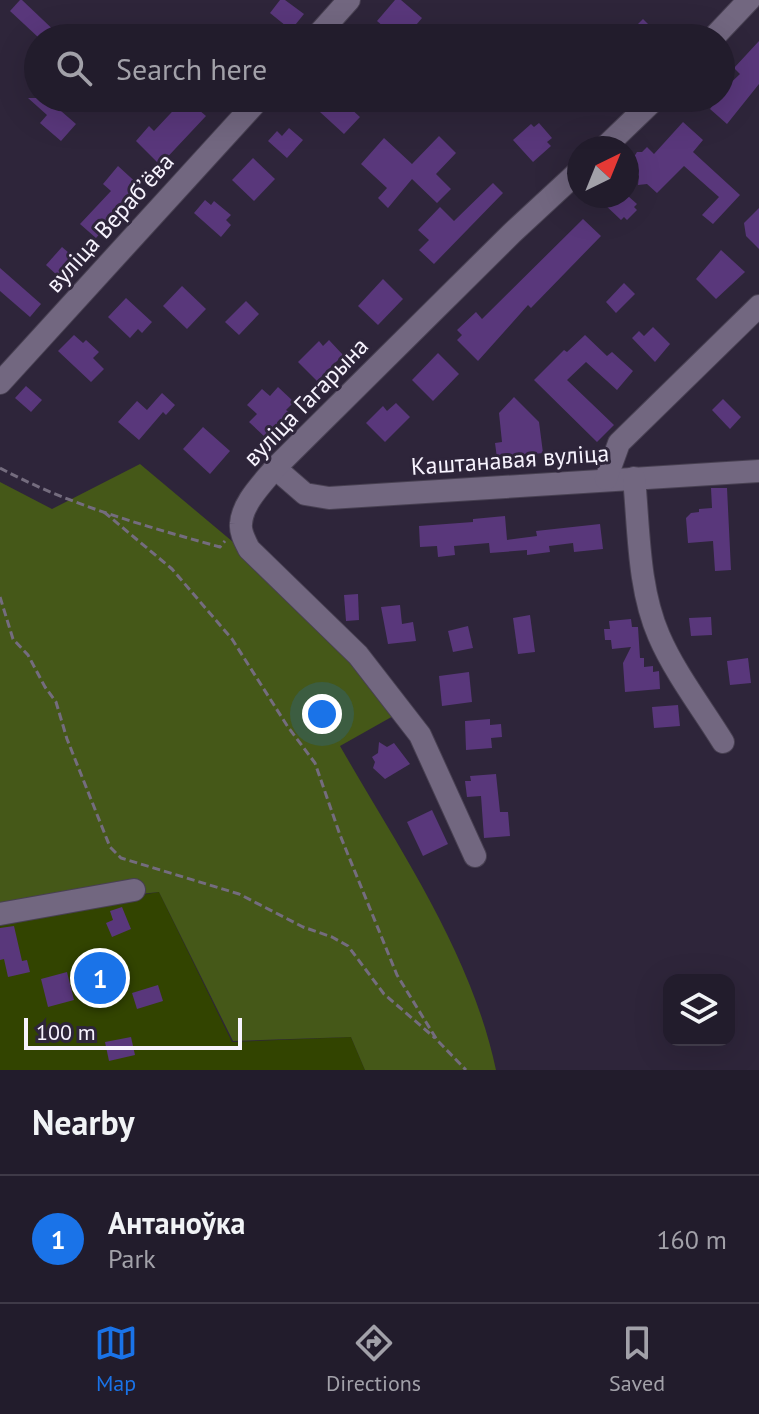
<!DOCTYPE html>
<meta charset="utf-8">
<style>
:root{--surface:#221c2c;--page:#2a2534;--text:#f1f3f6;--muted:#a2a1a9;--line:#3f3a48;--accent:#1a73e8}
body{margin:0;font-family:"PT Sans",sans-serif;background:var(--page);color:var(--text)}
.controls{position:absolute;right:24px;bottom:24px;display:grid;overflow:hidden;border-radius:16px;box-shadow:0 8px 32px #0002}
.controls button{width:72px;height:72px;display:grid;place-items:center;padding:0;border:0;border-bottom:2px solid var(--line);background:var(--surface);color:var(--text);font:40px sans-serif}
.compass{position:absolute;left:567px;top:136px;width:72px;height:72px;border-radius:50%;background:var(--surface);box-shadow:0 8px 32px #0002;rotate:43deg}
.scale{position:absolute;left:24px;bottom:20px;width:218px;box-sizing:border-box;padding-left:8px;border:4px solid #f7f3fe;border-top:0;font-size:22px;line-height:28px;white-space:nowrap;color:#f7f3fe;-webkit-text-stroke:6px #2e253a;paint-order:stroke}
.you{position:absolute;left:322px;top:714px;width:28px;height:28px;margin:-20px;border:6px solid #fff;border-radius:50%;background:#1a73e8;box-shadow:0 0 0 12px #1a73e833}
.badge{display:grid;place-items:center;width:52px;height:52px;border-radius:50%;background:var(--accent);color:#fff;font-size:26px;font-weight:700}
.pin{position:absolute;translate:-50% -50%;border:4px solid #fff;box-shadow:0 2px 8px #0006}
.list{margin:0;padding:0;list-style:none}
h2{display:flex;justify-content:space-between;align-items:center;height:104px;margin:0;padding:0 32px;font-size:34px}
h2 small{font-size:26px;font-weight:400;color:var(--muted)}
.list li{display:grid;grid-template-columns:52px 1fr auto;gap:24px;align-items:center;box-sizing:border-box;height:128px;padding:0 32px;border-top:2px solid var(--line)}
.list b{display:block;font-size:30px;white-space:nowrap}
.list p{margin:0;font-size:26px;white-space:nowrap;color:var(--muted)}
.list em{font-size:26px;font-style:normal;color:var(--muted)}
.icon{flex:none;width:44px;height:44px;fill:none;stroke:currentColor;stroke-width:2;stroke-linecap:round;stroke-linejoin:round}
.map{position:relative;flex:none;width:759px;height:1070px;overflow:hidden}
.search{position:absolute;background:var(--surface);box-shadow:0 8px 32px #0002;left:24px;right:24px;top:24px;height:88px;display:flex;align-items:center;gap:20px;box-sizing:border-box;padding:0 28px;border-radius:44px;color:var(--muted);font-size:30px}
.sheet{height:232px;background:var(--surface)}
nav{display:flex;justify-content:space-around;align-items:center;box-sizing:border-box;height:112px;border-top:2px solid var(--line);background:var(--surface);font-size:22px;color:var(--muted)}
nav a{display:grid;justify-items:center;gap:4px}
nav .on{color:var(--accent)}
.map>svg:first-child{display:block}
</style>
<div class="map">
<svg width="759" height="1070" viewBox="0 0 759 1070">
<rect width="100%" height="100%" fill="#2e253a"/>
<path fill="#324400" d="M159 892 232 1042 351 1037 365 1070H0V919Z"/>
<path fill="#455818" d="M140 464 239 547 352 658 395 715 340 746C399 849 471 952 496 1070H365L351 1037 233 1041 159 892 0 909V482L52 509Z"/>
<g fill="#59377b">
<path d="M20 0H22L62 38H39L10 11Z"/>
<path d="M280 0H285L304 14 291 30 270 13Z"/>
<path d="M395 0H401L422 18 405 38H397L377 21Z"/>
<path d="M643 19 662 38H624Z"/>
<path d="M759 41V84L727 124 710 109 713 105 711 103 715 98H721V92L740 74 734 68Z"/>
<path d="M28 98H46L76 124 61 141 40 123 47 115Z"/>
<path d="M185 98 206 116 160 165 136 141 149 126 154 131Z"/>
<path d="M321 98H339L360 117 344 134 320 112 328 104Z"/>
<path d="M683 122 703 140 693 152 740 195 713 224 702 215 719 197 684 166 657 193 647 184 638 185 639 176 629 165 637 152H642L647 147 654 154Z"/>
<path d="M539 123 552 138 547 142 551 146 533 162 513 140 531 124 534 127Z"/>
<path d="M289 128 303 140 287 158 268 141 277 131 282 136Z"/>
<path d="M439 136 456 153 436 174 451 189 437 203 412 179 388 208 378 198 387 188 361 164 384 138 412 164Z"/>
<path d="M253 158 275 179 254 201 232 180Z"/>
<path d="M118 166 141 187 96 238 80 224 111 191 103 184Z"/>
<path d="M493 183 503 193 434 264 419 250 429 240 418 230 440 207 454 221Z"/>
<path d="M608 196H628L637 204 634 207 637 210 627 220 624 217 621 220 602 202Z"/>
<path d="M205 200 211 205 214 201 231 215 226 220 231 225 221 237 194 213Z"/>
<path d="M759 208V249L746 236 744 223Z"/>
<path d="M583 219 601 236 531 308 528 305 478 361 457 340 462 335 457 330 476 312 482 319Z"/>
<path d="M62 247 76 259 59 277 46 265Z"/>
<path d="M721 250 745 272 716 299 696 279Z"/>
<path d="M0 268 41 304 30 317 0 291Z"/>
<path d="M383 279 403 299 378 325 358 306Z"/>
<path d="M624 283 635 294 616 313 606 302Z"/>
<path d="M182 286 206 309 187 329 163 306Z"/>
<path d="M126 298 152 322 142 333 138 329 130 338 108 317Z"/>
<path d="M246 301 259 314 239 335 225 322Z"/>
<path d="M653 327 670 344 655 362 632 338 639 331 644 336Z"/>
<path d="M74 335 83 343 86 340 99 352 93 358 104 369 91 382 58 351Z"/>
<path d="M585 335 607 356 612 352 633 371 617 390 586 362 567 380 614 425 597 442 534 380 564 350 567 352Z"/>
<path d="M329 340 343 355 317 381 298 362 319 341 323 346Z"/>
<path d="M438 353 459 374 433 401 412 380Z"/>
<path d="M26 386 42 400 31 412 15 398Z"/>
<path d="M278 387 294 402 286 410 289 412 266 438 249 422 257 414 247 405 262 389 270 396Z"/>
<path d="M162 393 175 405 166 415 163 412 139 440 118 422 137 401 147 410Z"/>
<path d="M514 397 539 422 543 453 497 458 495 443 502 442 499 413Z"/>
<path d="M723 399 741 417 730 429 712 410Z"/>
<path d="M396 403 410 417 385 442 366 423 383 406 387 411Z"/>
<path d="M203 427 230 451 210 474 183 449Z"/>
<path d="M711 488H727L731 570 715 571 713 541 688 543 686 518 691 513 699 512V509L712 508Z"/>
<path d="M505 516 507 540 537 536 536 531 600 524 603 549 574 552 573 543 549 546 550 552 527 555V550L490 553 489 543 454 546 455 555 438 557 437 546 420 547 419 526 473 522V519Z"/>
<path d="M358 594 359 620 346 621 344 595Z"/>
<path d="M400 605 402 624 413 622 416 641 388 644 381 607Z"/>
<path d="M530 615 535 652 518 654 513 618Z"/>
<path d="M711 617 712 635 691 636 689 618Z"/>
<path d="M631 619 632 627H638L640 658H644V667L653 666V672L659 671 660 689 625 692 623 663 631 647 612 649 611 640H605L604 629H610L609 621Z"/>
<path d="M468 626 473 648 453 652 448 631Z"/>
<path d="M748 658 751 683 730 685 727 661Z"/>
<path d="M469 672 472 702 442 706 439 676Z"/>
<path d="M678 705 680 726 654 728 652 707Z"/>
<path d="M490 719V725L501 724 502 737 491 738 492 748 466 750 465 721Z"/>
<path d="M379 742 387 747 394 743 410 764 385 779 373 768 375 762 372 757 378 753Z"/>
<path d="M496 774 500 812H508L510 836 484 838 481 796 467 797 465 781H471L470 776Z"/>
<path d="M432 810 448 844 423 856 407 822Z"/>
<path d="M122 907 131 929 112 937 106 923 113 920 110 911Z"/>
<path d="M14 926 22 961 27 960 30 972 8 977 4 959 0 960V928Z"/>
<path d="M67 972 74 1000 48 1007 41 979Z"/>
<path d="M158 985 163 1001 137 1009 132 993Z"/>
<path d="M131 1037 135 1055 109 1061 105 1042Z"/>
</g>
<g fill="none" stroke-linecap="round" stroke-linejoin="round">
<defs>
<g id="minor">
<path d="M315 38 349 0"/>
<path d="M713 38 749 0"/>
<path d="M604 148 656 98"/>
<path d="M0 383 260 98"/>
<path d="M275 468 305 494 329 498 759 471"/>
<path d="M634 478C639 530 638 588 659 636 675 673 702 708 723 742"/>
<path d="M606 479 619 443 759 306"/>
<path d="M475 856 420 735 358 655 249 549C245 541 240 532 241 524 242 503 263 483 275 468L512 233 579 171"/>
<path d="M0 914 134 890"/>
</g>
</defs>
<use href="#minor" stroke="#484052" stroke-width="24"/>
<g stroke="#746c7e" stroke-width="3" stroke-dasharray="8 4" stroke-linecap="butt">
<path d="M0 468C69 505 145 526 220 547L225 541"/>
<path d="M104 512 172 569 232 639 288 727 315 763 340 835 397 975 437 1040 466 1070"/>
<path d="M0 597 13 639 28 655 45 687 56 702 67 739 110 847 121 858 239 894 303 927 332 937 348 946 384 994 435 1038"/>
</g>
<use href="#minor" stroke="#726780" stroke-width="22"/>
</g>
<g text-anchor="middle" stroke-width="6" stroke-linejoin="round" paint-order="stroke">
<g font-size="24" fill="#f7f3fe" stroke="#2e253a">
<text transform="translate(110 223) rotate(-48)" y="8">вуліца Верабʼёва</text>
<text transform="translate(306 402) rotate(-46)" y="8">вуліца Гагарына</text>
<text transform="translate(510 460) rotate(-4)" y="8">Каштанавая вуліца</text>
</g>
</g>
</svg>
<div class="controls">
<button><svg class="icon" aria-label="layers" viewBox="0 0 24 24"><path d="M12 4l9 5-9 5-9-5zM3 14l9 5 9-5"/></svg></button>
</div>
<svg class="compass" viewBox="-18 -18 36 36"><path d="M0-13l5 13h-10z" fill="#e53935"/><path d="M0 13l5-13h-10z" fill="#a2a1a9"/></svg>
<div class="scale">100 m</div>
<div class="you"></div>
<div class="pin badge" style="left:100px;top:978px">1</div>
<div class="search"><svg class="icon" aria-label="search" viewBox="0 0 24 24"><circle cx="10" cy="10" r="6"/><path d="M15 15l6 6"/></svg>Search here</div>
</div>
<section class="sheet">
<h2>Nearby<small></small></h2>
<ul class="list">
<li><span class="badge">1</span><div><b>Антаноўка</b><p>Park</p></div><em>160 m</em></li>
</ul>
</section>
<nav>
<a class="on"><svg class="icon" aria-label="map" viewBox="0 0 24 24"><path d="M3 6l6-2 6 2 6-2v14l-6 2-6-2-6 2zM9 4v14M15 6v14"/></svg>Map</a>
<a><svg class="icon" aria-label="directions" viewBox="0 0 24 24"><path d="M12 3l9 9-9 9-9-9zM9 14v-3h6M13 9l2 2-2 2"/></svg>Directions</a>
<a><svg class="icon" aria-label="saved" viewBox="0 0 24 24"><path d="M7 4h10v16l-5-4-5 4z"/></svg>Saved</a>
</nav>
